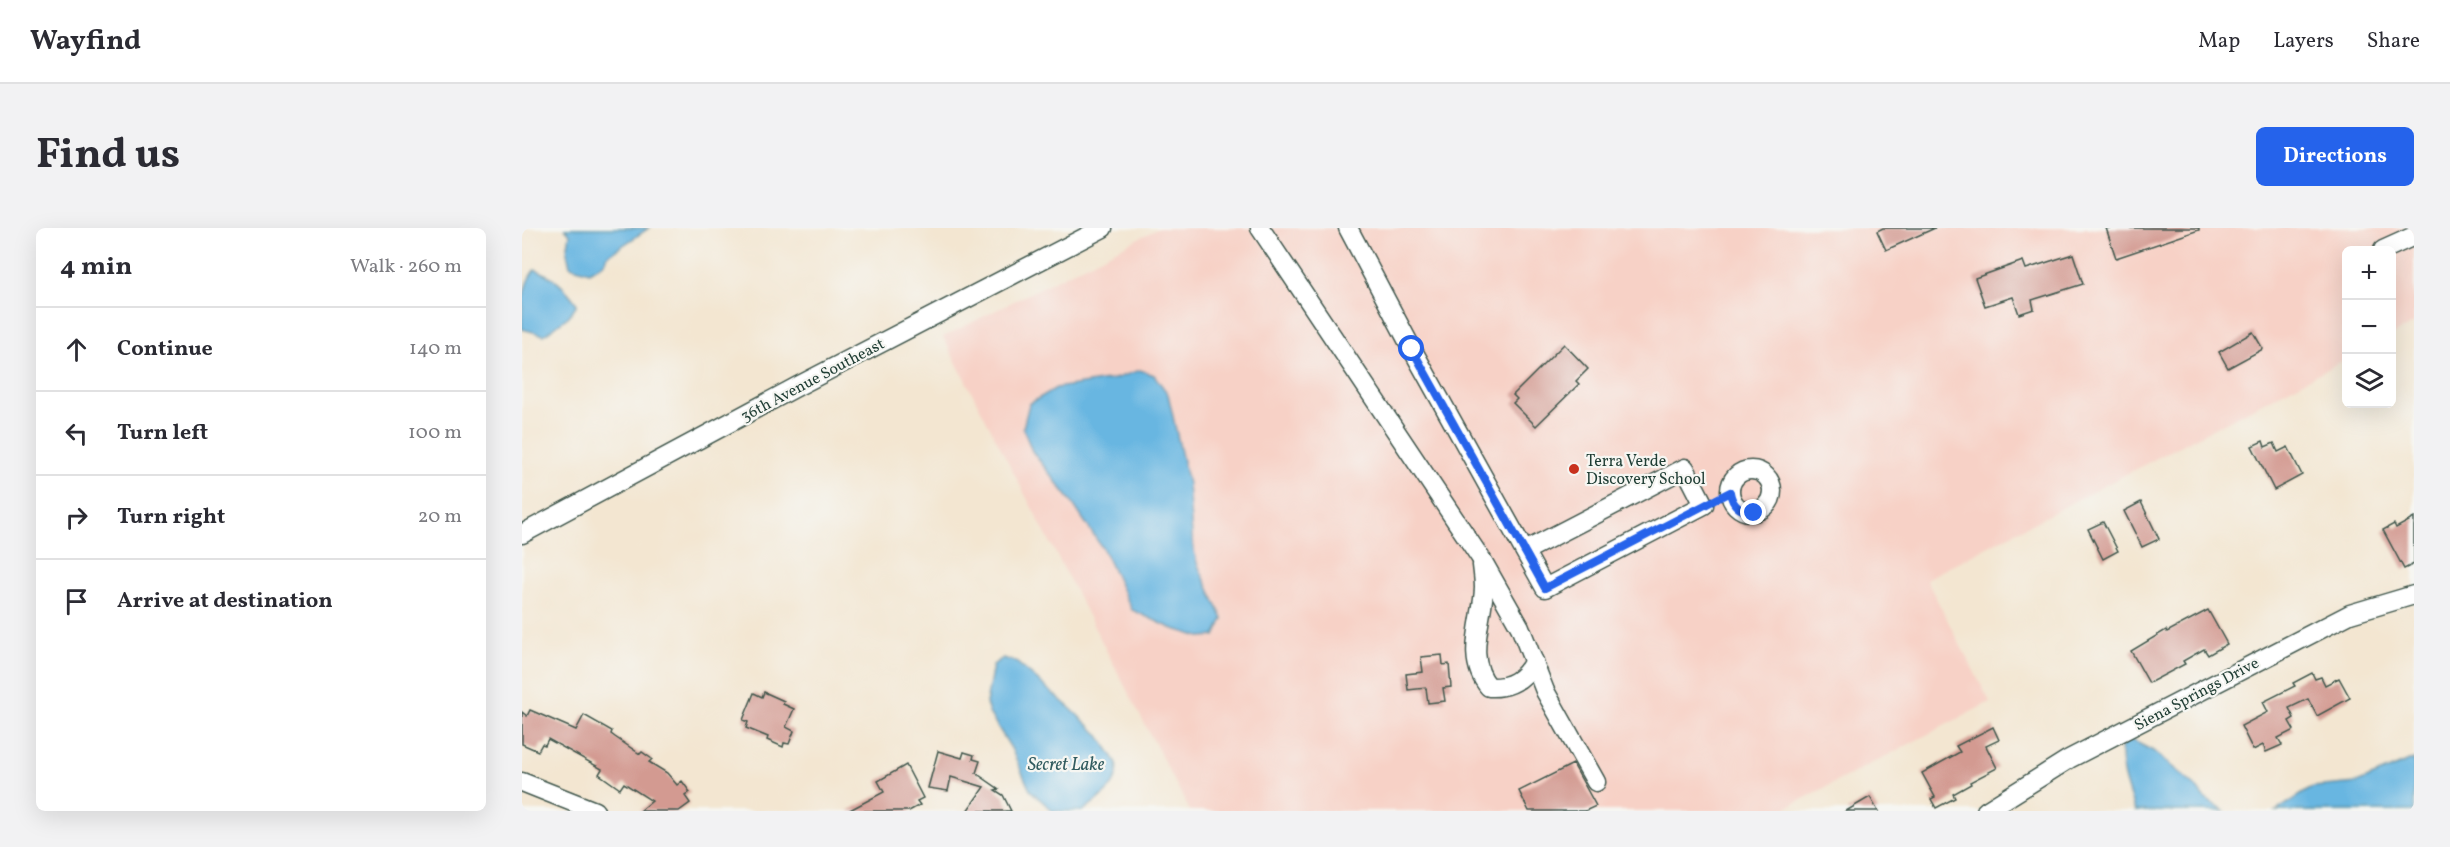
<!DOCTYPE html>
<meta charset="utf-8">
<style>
:root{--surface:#fff;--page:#f2f2f3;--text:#2b2b33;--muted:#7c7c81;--line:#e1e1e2;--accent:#2563eb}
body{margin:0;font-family:Vollkorn,serif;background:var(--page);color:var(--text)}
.controls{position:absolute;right:18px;top:18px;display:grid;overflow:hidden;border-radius:9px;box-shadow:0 6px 24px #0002}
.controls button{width:54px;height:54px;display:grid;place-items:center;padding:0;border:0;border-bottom:2px solid var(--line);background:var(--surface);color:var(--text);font:30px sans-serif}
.stop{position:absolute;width:18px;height:18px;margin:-14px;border:4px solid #2563eb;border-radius:50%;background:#fff}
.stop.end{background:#2563eb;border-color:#fff;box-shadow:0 2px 6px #0008}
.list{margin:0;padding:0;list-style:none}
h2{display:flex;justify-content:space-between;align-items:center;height:78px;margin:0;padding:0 24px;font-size:26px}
h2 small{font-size:20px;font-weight:400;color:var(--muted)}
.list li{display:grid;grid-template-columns:39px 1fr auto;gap:18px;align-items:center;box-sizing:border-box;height:84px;padding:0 24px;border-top:2px solid var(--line)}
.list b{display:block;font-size:22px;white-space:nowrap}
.list em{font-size:20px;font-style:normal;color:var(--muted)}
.icon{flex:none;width:33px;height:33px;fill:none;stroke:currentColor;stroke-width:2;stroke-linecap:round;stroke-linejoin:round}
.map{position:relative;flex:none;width:1892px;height:583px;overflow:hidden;border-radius:9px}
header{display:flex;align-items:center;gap:36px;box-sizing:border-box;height:84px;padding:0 30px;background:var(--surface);border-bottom:2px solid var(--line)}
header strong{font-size:28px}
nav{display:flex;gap:33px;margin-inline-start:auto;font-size:21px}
.intro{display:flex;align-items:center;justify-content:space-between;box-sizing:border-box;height:144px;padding:0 36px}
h1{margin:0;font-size:42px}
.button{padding:15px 27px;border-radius:9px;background:var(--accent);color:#fff;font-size:21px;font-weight:700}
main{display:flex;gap:36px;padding:0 36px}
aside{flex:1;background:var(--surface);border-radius:9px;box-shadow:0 6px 24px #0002}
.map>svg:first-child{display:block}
</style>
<header>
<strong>Wayfind</strong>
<nav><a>Map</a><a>Layers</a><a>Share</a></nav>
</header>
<div class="intro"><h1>Find us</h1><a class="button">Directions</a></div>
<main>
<aside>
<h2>4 min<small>Walk · 260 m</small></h2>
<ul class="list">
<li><svg class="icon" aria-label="ahead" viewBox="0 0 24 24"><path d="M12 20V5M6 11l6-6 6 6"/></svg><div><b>Continue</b></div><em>140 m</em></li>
<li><svg class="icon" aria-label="left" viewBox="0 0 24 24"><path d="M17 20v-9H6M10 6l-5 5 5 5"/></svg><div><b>Turn left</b></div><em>100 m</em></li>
<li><svg class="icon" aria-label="right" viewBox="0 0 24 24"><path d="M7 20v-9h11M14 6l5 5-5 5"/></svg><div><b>Turn right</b></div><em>20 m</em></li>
<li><svg class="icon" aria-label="arrive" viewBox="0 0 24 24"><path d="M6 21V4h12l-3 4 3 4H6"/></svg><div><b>Arrive at destination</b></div></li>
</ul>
</aside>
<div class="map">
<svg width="1892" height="583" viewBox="0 0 1892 583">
<rect width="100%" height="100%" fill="#f6f6f2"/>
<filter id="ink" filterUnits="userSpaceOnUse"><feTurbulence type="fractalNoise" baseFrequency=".0167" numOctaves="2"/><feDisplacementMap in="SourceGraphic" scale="12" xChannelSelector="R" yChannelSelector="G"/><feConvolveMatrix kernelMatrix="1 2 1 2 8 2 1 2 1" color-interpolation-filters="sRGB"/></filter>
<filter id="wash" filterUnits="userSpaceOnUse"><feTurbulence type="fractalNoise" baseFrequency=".008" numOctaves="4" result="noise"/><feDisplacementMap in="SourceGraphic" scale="24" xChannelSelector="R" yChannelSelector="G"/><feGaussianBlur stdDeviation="1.35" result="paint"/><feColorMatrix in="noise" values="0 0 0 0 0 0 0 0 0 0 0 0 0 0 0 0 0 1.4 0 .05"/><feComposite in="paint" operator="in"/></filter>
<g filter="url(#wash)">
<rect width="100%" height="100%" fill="#f3e6d1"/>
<path fill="#f7d1c6" d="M637 0H1892V95L1870 107V22H1824V131L1404 351 1468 474 1258 583H668L421 109Z"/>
<g fill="#67b6e1" stroke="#437a8a" stroke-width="1.5">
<path d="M43 0H127L85 28 82 35 67 44 48 38 45 24 48 6Z"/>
<path d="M13 41C31 48 44 60 55 76L47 88 22 107 0 101C0 77 0 57 13 41Z"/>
<path d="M618 142 632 147 646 166 666 256 671 319 675 335 701 391 693 408 678 409 649 400 610 382 581 321 549 273 510 223 501 200 507 176 534 160 592 151Z"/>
<path d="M481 430 494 434 548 480 576 506 595 535C600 557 576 571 561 583H531L508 562 489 520 467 485 464 475 471 437Z"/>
<path d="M1608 511 1631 523 1673 558 1682 570 1702 583H1613C1605 561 1596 538 1600 515Z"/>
<path d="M1892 531V583H1754L1791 559 1835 555Z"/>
</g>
<g id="blocks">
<g fill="#d39a91">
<path d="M1361 0H1413L1364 22 1355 3Z"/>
<path d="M1584 0H1677V2L1594 30Z"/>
<path d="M1551 26 1561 56 1510 72 1512 81 1497 86 1491 69 1463 78 1453 50 1501 33 1504 41Z"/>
<path d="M1731 104 1741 121 1706 140 1697 124Z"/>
<path d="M1042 116 1066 141 1054 153 1057 156 1014 198 991 175 995 171 991 167Z"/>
<path d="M1741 213 1743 219 1752 215 1756 224 1766 219 1780 247 1752 262 1730 218Z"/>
<path d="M1619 274 1637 311 1620 319 1602 283Z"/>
<path d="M1892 290V336L1882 341 1861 302 1872 296 1874 300Z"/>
<path d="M1581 294 1596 323 1581 331 1566 301Z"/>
<path d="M1686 382 1705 416 1686 427 1682 421 1661 433 1663 436 1627 455 1609 423 1644 402 1645 404Z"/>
<path d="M920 427 921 437 927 436 929 459 921 460 923 473 906 475 904 460 886 462 884 446 901 444 899 429Z"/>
<path d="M1790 445 1793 451 1799 449 1803 457 1817 450 1828 470 1795 488 1786 471 1767 480 1772 490 1767 493 1772 502 1756 510 1760 517 1744 524 1741 517 1731 522 1719 498 1746 484 1741 474 1773 458 1771 455Z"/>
<path d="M242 464 262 473 261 476 272 481 264 499 272 503 267 516 262 515 261 519 245 512 246 509 224 500 226 494 221 492 232 465 240 469Z"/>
<path d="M8 482 54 502 62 487 90 503 89 506 93 509 118 526 120 524 130 531 127 534 145 545 155 557 160 553 168 564 163 568 168 575 157 583H118L130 573 102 555 98 561 77 546 80 541 26 511 23 517 20 516 16 523 0 516V484L5 488Z"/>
<path d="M1471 499 1477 512 1464 518 1475 540 1448 554 1449 556 1431 566 1433 570 1414 580 1409 571 1413 569 1400 545 1438 524 1434 518Z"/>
<path d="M416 523 440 530 442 524 452 527 451 531 458 533 454 545 477 561 473 562 481 567 489 583H445L462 559 429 549 426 563 406 560Z"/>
<path d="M1051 536 1074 578 1063 583H1007L997 563Z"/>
<path d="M384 537 401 570 395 573 398 577 387 583H326L362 564 356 553Z"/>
<path d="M1348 569 1356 583H1324Z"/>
</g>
</g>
</g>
<g filter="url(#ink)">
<use href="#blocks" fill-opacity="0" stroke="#3f564c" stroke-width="1.5"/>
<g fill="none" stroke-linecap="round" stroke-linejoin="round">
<defs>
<g id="minor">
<path d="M738 0 960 332 998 399 1023 463 1074 554"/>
<path d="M826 0 890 121 1023 360 1182 277 1163 240 1003 323"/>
<path d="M1861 22 1892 8"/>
<circle cx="1229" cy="263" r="21"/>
<path d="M0 306 276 158 581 0"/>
<path d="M960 337C961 345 962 353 962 360 961 393 942 430 967 459 988 460 1002 452 1012 433"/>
<path d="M0 554 73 583"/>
<path d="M1464 583 1547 531 1828 386 1892 367"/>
</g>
</defs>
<use href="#minor" stroke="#3f564c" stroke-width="21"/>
<use href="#minor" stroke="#fff" stroke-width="18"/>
</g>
</g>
<g fill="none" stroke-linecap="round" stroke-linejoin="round" filter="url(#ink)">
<path stroke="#2563eb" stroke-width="8" d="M890 121 1023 360 1208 264C1210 277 1218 284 1232 285"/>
</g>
<circle fill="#c8321e" stroke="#f6f6f2" stroke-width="2" cx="1052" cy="241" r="6"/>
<g text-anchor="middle" stroke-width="4.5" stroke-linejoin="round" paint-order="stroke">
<g font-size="16" fill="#1f3d34" stroke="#f6f6f2">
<text transform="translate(290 151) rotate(-28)" y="6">36th Avenue Southeast</text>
<text transform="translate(1674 465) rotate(-28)" y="6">Siena Springs Drive</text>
</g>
<g font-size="16" fill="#1f3d34" stroke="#f6f6f2" text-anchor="start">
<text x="1064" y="238">Terra Verde<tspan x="1064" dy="18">Discovery School</tspan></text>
</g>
<g font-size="18" font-style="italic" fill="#315b5f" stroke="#f6f6f2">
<text x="544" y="542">Secret Lake</text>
</g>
</g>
</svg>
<div class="controls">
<button>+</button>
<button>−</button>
<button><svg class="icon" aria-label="layers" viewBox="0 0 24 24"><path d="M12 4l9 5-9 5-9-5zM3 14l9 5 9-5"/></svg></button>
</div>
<div class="stop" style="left:890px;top:121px"></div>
<div class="stop end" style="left:1232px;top:285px"></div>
</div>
</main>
